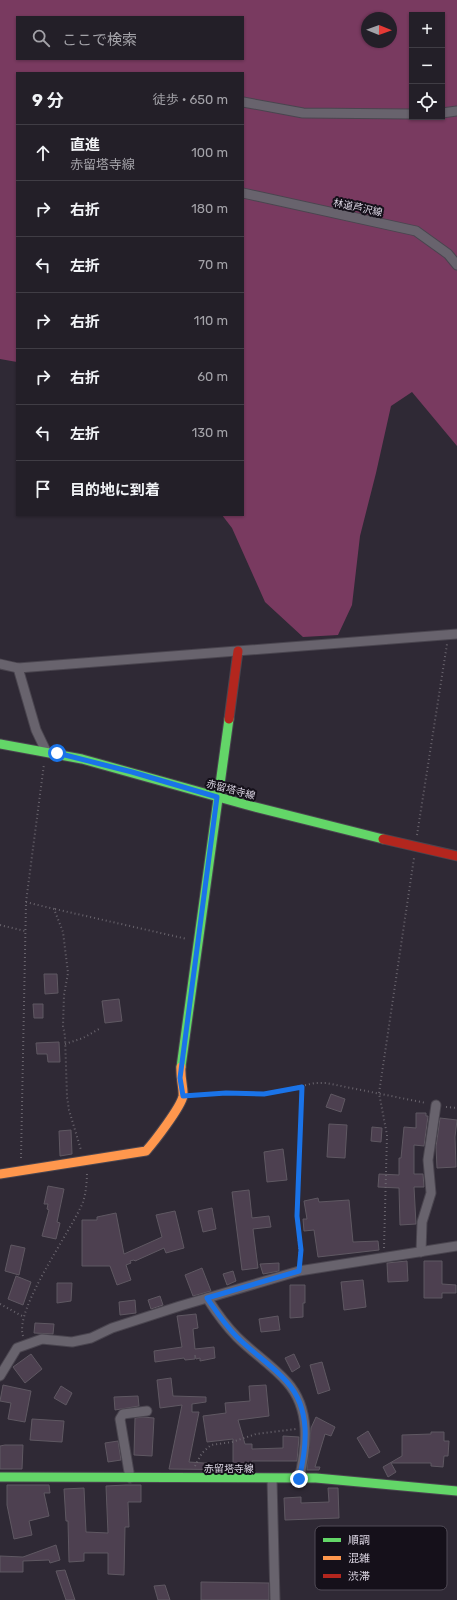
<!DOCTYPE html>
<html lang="ja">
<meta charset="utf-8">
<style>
:root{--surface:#231f28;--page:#2f2c34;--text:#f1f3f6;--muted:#a3a2a8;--line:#403d45}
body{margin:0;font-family:Rubik,"Noto Sans JP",sans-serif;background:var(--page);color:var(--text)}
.controls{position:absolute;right:12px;top:12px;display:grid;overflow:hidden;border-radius:0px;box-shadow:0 1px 3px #0004}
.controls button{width:36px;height:36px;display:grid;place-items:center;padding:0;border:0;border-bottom:1px solid var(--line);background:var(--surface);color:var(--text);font:20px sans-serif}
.compass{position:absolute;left:361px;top:12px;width:36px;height:36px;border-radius:50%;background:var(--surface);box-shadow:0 1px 3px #0004;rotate:91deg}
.stop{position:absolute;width:12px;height:12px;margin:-9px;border:3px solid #1a73e8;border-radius:50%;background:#fff}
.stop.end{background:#1a73e8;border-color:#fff;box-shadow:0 1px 4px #0008}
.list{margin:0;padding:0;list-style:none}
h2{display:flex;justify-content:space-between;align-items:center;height:52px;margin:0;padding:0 16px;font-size:17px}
h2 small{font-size:13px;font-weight:400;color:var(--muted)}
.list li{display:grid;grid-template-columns:26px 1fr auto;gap:12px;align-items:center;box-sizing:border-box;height:56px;padding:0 16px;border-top:1px solid var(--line)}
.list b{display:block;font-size:15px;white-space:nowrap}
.list p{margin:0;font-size:13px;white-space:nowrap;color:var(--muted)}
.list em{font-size:13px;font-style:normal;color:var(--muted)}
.icon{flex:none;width:22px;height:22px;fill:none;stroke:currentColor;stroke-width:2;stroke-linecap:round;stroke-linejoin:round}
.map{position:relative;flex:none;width:457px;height:1600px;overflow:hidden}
.search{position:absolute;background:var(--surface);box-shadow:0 1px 3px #0004;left:16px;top:16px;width:228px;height:44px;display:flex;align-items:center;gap:10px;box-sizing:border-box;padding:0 14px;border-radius:0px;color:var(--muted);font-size:15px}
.panel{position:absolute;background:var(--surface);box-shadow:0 1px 3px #0004;left:16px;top:72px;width:228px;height:444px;border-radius:0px}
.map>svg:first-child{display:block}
</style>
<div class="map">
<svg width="457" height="1600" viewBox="0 0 457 1600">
<rect width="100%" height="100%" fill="#2f2935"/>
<path fill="#793a60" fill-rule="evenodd" d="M0 0H457V446L412 392 391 406 376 473 360 536 352 605 338 635 303 637 265 602 232 528 222 515H243V73H17V362L0 359ZM412 15H442V117H412ZM17 17H243V59H17ZM367 18H391V42H367Z"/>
<g fill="#4d4050" stroke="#5f5862">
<path d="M44 974H57L58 993 45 994Z"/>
<path d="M119 999 122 1021 105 1023 102 1001Z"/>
<path d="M33 1004H43V1018H34Z"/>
<path d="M59 1042 60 1062H48L47 1054H37L36 1043Z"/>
<path d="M331 1094 345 1099 341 1112 326 1107Z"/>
<path d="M416 1113H426V1116H428L424 1146 414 1145V1174H423L424 1187H414L416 1224 400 1225 399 1188 378 1187 379 1174 399 1175V1158H401L404 1127 416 1128Z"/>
<path d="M440 1118 457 1120 455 1137 456 1167 437 1168 436 1147Z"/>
<path d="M329 1124 347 1125 345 1158 327 1157Z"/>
<path d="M372 1127 382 1128 381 1142 371 1141Z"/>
<path d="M71 1130 72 1154 60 1156 59 1131Z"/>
<path d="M283 1149 287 1180 267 1182 264 1152Z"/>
<path d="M48 1186 64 1189 57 1222 60 1223 56 1239 42 1236 49 1210 47 1209 48 1204H44Z"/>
<path d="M249 1190 252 1218 269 1216 271 1227 253 1229 258 1268 242 1270 232 1192Z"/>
<path d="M318 1198 319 1202 349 1200 353 1242 378 1241 379 1250 318 1257 314 1230 304 1231 303 1219H307L304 1201Z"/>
<path d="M212 1208 216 1229 203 1232 198 1211Z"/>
<path d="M175 1211 184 1248 166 1253 164 1248 135 1261 134 1260 130 1261 131 1263 126 1265 131 1280 117 1285 110 1266H82V1220H97V1217L116 1213 124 1254 162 1237 156 1215Z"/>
<path d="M11 1245 25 1248 19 1275 5 1271Z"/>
<path d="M407 1261 408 1281 388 1282 387 1263Z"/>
<path d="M424 1261H442V1284L456 1285V1293H442V1298H424Z"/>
<path d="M279 1263V1271L263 1274 260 1264Z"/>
<path d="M202 1268 211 1291 193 1296 185 1275Z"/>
<path d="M233 1271 236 1281 227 1285 223 1274Z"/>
<path d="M16 1276 31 1282 23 1305 8 1299Z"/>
<path d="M363 1280 366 1307 344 1310 341 1282Z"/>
<path d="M57 1283H72L71 1301 57 1303Z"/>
<path d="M290 1285H305V1303H303V1317L290 1318Z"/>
<path d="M160 1296 163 1305 151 1309 148 1300Z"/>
<path d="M135 1300 136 1313 120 1315 119 1302Z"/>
<path d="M196 1314 198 1328 193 1329 195 1349 214 1347 215 1358 200 1361V1358L196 1359 195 1355V1359L185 1360 184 1358 155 1362 154 1351 182 1347 177 1316Z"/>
<path d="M278 1316 280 1330 261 1332 259 1319Z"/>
<path d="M35 1323 54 1324 53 1334 34 1333Z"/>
<path d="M31 1354 42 1369 25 1383 13 1367Z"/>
<path d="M294 1354 300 1367 292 1372 285 1358Z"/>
<path d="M322 1362 330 1390 318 1394 310 1365Z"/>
<path d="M171 1378 173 1396 206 1397V1402L192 1404V1412H199L189 1462 233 1465V1439L207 1442 203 1416 226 1413 225 1403 250 1401 249 1386 266 1385 269 1416 238 1420 245 1444H252V1449L283 1448V1436L299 1437 297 1461H252V1470L169 1469 182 1405 160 1408 157 1380Z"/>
<path d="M3 1385 31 1391 25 1422 8 1419 11 1403 0 1401Z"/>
<path d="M61 1386 72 1393 66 1405 54 1398Z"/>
<path d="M138 1396 139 1406 115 1410 114 1397Z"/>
<path d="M143 1417 154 1418 152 1456 134 1455 135 1418Z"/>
<path d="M316 1417 335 1427 331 1436 325 1434 315 1467H320L319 1470H307L311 1428Z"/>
<path d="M32 1419 64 1421 62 1442 30 1440Z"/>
<path d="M368 1431 380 1452 369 1458 357 1438Z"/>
<path d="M431 1432H444V1441H449L448 1456H444L443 1467 431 1466V1463H391L396 1472 388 1477 383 1467 402 1456V1435L431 1434Z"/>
<path d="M118 1441 121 1460 108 1462 105 1443Z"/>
<path d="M5 1445H23L22 1469H0V1446Z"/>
<path d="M7 1485H49L50 1493H44L49 1516 29 1521 32 1535 14 1539 7 1505Z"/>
<path d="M126 1485H141V1502H128L129 1527H125L124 1575 108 1574V1553H84V1561L69 1562 68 1521H66L64 1489 84 1488 86 1532 108 1533 106 1486Z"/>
<path d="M328 1488H338L339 1518 285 1520 284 1498 301 1497V1503L329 1502Z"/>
<path d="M56 1545 60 1560 50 1563 49 1560 23 1561V1572H0V1556L23 1557Z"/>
<path d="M65 1570 75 1600H66L56 1571Z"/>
<path d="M201 1582 269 1583V1600H201Z"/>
<path d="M165 1585 170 1600H158L154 1586Z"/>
</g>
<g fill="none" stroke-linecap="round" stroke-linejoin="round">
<defs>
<g id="street">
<path d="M243 102 303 113 412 114"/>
<path d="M442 113 457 111"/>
<path d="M243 193 416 231 448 254 457 265"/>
<path d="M0 664 18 668 457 634"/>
<path d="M18 668 36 730 46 751"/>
<path d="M421 1252 422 1222 431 1193 428 1160 436 1105"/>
<path d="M207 1298C216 1312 225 1325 237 1337 253 1353 272 1365 287 1382 311 1409 307 1446 299 1479"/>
<path d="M0 1376 17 1348 42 1339 72 1342 91 1338 112 1328 180 1306 299 1271 457 1246"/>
<path d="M130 1478 120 1419 123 1414 147 1411"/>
<path d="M272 1479 275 1600"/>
</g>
<g id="fast">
<path d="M0 744 82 759 247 805 383 839"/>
<path d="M181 1067 229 719"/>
<path d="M0 1477 316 1478 457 1491"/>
</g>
<path id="slow" d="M0 1174 146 1151C154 1142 181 1107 183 1096 184 1089 180 1078 181 1067"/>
<g id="jam">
<path d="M229 719 238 651"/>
<path d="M383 839 457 856"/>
</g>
</defs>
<use href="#street" stroke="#4a454f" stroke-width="11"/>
<use href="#fast" stroke="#4a454f" stroke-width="11"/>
<use href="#slow" stroke="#4a454f" stroke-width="11"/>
<use href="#jam" stroke="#4a454f" stroke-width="11"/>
<g stroke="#69646d" stroke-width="2" stroke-dasharray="1 3" stroke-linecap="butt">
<path d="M417 835 447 644"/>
<path d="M26 902 54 909 63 932 68 973 64 995 63 1026 65 1036 67 1097 69 1110 81 1150"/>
<path d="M55 909 187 939"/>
<path d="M0 925 25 931"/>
<path d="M65 1044 83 1038 99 1029"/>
<path d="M194 1095 226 1093 264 1094 315 1083H326L426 1103"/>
<path d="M446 1107 457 1108"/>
<path d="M21 1158 26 902 44 764"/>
<path d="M384 1248 387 1135 379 1093 414 858"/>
<path d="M300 1261 297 1215 302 1087"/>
<path d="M0 1304 24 1317"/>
<path d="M23 1336C14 1309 72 1230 83 1202 86 1193 87 1181 87 1171"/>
<path d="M195 1466 202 1453 211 1445 232 1442 256 1434 296 1429"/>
</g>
<use href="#street" stroke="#68636d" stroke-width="9"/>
<use href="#fast" stroke="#63d668" stroke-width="9"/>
<use href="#slow" stroke="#ff974d" stroke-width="9"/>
<use href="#jam" stroke="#b3261e" stroke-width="9"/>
</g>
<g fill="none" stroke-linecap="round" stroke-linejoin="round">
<path stroke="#1a73e8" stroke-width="5" d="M57 753 132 772 217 797 180 1078 183 1096 226 1093 264 1094 302 1087 297 1216 301 1250 299 1271 207 1298C216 1311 225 1325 237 1337 253 1353 272 1365 287 1382 311 1409 307 1446 299 1479"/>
</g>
<g text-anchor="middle" stroke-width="4" stroke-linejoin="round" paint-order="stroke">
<g font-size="10" fill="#dad4e2" stroke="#15101a">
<text transform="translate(358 207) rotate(12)" y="4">林道芦沢線</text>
<text transform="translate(231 789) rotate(15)" y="4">赤留塔寺線</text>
<text x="229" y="1472">赤留塔寺線</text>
</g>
</g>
<rect x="315" y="1526" width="132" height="64" rx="6" fill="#15101a" stroke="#504b56" stroke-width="1"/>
<rect x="323" y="1538" width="18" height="4" fill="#63d668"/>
<rect x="323" y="1556" width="18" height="4" fill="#ff974d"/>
<rect x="323" y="1574" width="18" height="4" fill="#b3261e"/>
<g font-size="11" fill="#dad4e2">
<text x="348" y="1544">順調</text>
<text x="348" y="1562">混雑</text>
<text x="348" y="1580">渋滞</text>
</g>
</svg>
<div class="controls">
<button>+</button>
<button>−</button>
<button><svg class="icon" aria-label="locate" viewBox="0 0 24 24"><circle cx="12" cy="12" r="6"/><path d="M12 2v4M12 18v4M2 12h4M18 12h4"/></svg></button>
</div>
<svg class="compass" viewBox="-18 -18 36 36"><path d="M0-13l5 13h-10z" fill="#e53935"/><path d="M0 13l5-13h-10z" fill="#a3a2a8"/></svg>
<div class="stop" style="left:57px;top:753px"></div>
<div class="stop end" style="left:299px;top:1479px"></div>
<div class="search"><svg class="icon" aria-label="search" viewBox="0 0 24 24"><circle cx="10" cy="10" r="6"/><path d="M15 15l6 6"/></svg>ここで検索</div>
<section class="panel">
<h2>9 分<small>徒歩 · 650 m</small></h2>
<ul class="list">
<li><svg class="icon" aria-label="ahead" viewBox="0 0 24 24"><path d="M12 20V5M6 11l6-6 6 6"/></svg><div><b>直進</b><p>赤留塔寺線</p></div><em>100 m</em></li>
<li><svg class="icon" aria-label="right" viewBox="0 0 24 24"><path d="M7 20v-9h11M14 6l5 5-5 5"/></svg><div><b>右折</b></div><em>180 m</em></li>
<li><svg class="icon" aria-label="left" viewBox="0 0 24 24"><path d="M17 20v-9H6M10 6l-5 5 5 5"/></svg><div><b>左折</b></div><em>70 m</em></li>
<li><svg class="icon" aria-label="right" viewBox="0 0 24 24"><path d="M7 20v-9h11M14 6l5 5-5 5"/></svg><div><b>右折</b></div><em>110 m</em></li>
<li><svg class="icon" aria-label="right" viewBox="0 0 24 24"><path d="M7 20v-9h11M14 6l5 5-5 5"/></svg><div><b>右折</b></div><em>60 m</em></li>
<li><svg class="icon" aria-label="left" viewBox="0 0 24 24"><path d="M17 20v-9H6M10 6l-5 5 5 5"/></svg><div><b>左折</b></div><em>130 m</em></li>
<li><svg class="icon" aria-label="arrive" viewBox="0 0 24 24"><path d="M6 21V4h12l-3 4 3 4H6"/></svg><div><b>目的地に到着</b></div></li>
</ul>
</section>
</div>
